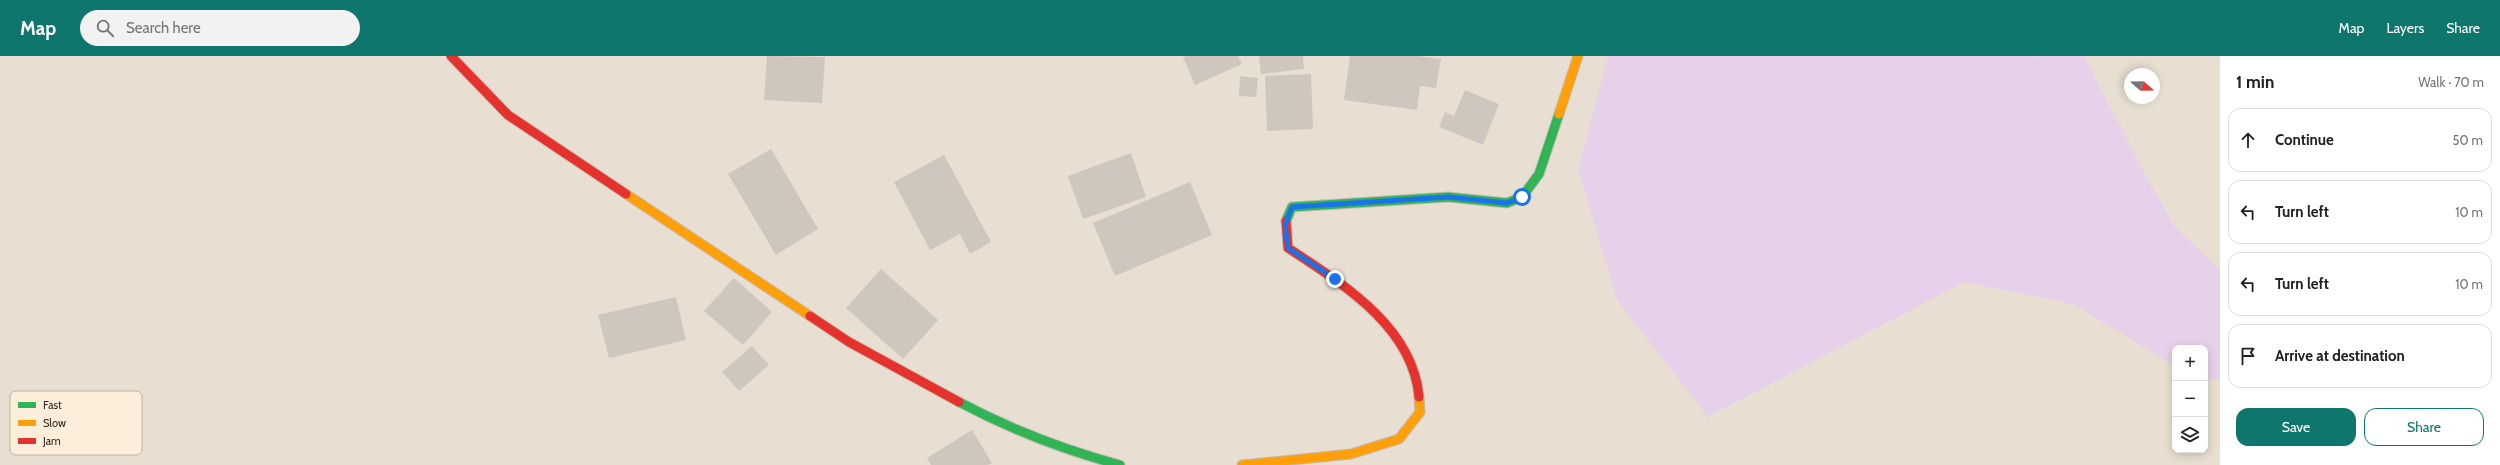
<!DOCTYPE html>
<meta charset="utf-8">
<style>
:root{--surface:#fff;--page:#f2f2f2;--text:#202124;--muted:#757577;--line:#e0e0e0;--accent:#0f766e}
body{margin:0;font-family:Cabin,sans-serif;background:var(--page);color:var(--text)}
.controls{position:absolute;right:12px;bottom:12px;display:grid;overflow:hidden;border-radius:8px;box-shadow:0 2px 10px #0003}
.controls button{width:36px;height:36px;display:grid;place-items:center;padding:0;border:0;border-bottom:1px solid var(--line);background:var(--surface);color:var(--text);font:20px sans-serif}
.compass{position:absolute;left:2124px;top:12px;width:36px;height:36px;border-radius:50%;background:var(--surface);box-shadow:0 2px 10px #0003;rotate:110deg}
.stop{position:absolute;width:12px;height:12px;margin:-9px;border:3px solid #1a73e8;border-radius:50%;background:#fff}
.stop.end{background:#1a73e8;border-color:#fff;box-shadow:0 1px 4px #0008}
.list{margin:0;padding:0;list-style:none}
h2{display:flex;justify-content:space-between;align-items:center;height:52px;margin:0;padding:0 16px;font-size:17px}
h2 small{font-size:13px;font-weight:400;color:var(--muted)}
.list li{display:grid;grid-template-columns:26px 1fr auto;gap:12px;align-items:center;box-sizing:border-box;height:64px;margin:0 8px 8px;padding:0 8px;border:1px solid var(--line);border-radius:12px}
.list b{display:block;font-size:15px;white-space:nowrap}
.list em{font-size:13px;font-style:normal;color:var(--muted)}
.actions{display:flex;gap:8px;padding:12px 16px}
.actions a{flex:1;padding:9px 0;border:1px solid var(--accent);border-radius:12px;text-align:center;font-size:14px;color:var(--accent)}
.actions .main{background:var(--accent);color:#fff}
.icon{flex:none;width:22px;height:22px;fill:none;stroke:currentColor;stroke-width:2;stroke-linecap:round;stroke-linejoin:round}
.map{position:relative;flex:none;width:2220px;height:409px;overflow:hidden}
header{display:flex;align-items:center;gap:24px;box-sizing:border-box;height:56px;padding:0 20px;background:var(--accent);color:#fff}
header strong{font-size:19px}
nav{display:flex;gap:22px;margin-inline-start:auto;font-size:14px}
.search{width:280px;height:36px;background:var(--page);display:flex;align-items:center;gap:10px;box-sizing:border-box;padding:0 14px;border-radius:22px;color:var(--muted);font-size:15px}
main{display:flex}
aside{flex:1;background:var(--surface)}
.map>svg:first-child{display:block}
</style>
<header>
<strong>Map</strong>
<div class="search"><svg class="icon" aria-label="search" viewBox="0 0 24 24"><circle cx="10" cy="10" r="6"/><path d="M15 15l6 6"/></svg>Search here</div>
<nav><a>Map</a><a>Layers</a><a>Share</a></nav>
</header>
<main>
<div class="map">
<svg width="2220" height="409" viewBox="0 0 2220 409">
<rect width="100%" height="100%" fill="#e8dfd2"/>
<path fill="#e7d1ea" d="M1608 0H2035L2037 3 2040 0H2084L2135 99 2174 170 2220 214V324H2205V292H2175V310L2073 248 1964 226 1708 361 1617 244 1578 113Z"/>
<g fill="#cfc7bd">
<path d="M767 0 825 1 822 47 764 44Z"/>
<path d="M1187 0H1238L1242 8 1195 29 1183 1Z"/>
<path d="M1259 0H1303L1304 13 1261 18Z"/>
<path d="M1350 0H1417L1441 3 1436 32 1420 30 1417 54 1344 44Z"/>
<path d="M1311 18 1313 73 1267 75 1265 20Z"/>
<path d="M1240 20 1258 22 1256 41 1239 40Z"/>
<path d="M1465 34 1499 48 1483 89 1439 71 1445 56 1454 60Z"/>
<path d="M771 93 818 173 776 199 728 118Z"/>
<path d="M1131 97 1146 141 1083 163 1068 120Z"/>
<path d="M944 99 991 186 970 198 960 178 930 194 894 126Z"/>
<path d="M1190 126 1212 179 1115 220 1093 167Z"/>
<path d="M881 213 938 264 903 303 846 252Z"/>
<path d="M734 222 772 256 743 289 704 255Z"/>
<path d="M676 241 686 284 609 302 598 259Z"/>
<path d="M752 290 769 309 739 335 722 316Z"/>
<path d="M972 374 992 407 988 409H931L927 402Z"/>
</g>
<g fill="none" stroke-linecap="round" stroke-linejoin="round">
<defs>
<g id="fast">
<path d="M1286 165 1292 151 1448 141 1507 147 1522 141 1539 118 1559 58"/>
<path d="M959 346C1010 373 1064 394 1120 409"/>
</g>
<g id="slow">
<path d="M1559 58 1578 0"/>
<path d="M626 138 810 260"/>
<path d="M1242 409 1351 398 1399 383 1420 356 1419 341"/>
</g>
<g id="jam">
<path d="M451 0 508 59 626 138"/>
<path d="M1286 165 1288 192C1341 227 1413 270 1419 341"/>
<path d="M810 260 849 286 959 346"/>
</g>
</defs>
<use href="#fast" stroke="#c3bbb2" stroke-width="11"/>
<use href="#slow" stroke="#c3bbb2" stroke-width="11"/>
<use href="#jam" stroke="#c3bbb2" stroke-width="11"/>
<use href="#fast" stroke="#30b455" stroke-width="9"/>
<use href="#slow" stroke="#ff9f0a" stroke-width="9"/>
<use href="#jam" stroke="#e5322d" stroke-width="9"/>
</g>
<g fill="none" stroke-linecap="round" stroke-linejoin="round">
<path stroke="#1a73e8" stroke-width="5" d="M1335 223 1288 192 1285 169 1292 151 1448 141 1507 147 1522 141"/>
</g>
<rect x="10" y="335" width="132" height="64" rx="6" fill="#fdeedb" stroke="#bfb2a2" stroke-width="1"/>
<rect x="18" y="346" width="18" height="6" fill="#30b455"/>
<rect x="18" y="364" width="18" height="6" fill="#ff9f0a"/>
<rect x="18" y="382" width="18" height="6" fill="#e5322d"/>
<g font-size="11" fill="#2d261e">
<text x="43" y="353">Fast</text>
<text x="43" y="371">Slow</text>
<text x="43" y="389">Jam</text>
</g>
</svg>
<div class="controls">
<button>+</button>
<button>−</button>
<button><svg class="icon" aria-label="layers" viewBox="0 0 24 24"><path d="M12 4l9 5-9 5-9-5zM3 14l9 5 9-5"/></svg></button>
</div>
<svg class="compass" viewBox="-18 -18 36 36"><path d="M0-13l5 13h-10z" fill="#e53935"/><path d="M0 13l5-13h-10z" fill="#757577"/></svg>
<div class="stop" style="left:1522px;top:141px"></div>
<div class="stop end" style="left:1335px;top:223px"></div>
</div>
<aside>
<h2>1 min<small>Walk · 70 m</small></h2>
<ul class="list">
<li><svg class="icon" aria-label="ahead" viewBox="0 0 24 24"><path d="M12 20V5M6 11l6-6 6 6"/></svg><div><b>Continue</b></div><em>50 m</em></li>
<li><svg class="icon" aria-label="left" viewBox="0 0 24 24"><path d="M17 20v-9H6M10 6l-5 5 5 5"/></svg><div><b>Turn left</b></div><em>10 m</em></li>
<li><svg class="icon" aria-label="left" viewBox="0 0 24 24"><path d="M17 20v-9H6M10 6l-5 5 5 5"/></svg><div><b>Turn left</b></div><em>10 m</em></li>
<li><svg class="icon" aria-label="arrive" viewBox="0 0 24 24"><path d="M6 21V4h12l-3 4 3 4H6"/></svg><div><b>Arrive at destination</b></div></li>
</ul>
<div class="actions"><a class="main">Save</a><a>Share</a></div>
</aside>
</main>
